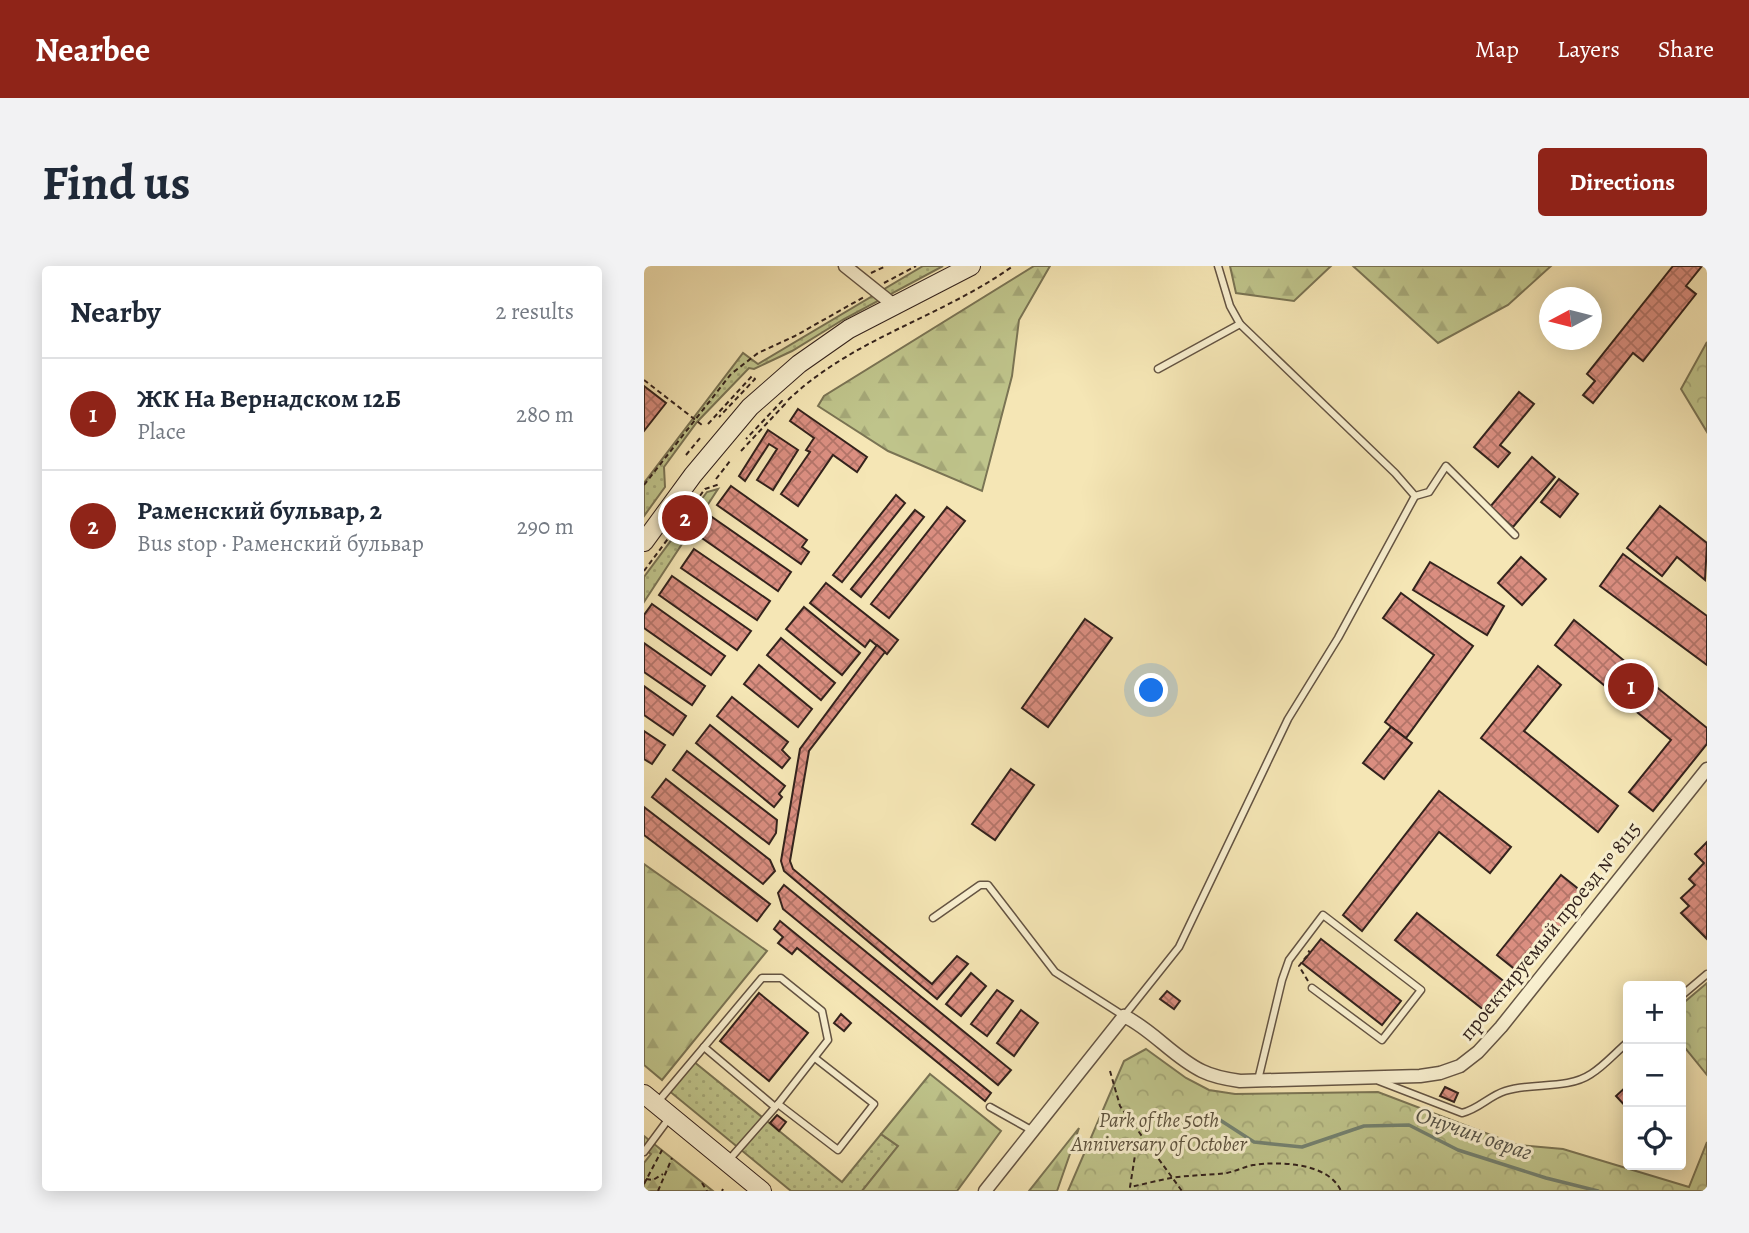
<!DOCTYPE html>
<meta charset="utf-8">
<style>
:root{--surface:#fff;--page:#f2f2f3;--text:#1f2937;--muted:#747a83;--line:#e0e1e3;--accent:#8f2418}
body{margin:0;font-family:Alegreya,serif;background:var(--page);color:var(--text)}
.controls{position:absolute;right:21px;bottom:21px;display:grid;overflow:hidden;border-radius:7px;box-shadow:0 4px 18px #0003}
.controls button{width:63px;height:63px;display:grid;place-items:center;padding:0;border:0;border-bottom:2px solid var(--line);background:var(--surface);color:var(--text);font:35px sans-serif}
.compass{position:absolute;left:895px;top:21px;width:63px;height:63px;border-radius:50%;background:var(--surface);box-shadow:0 4px 18px #0003;rotate:263deg}
.you{position:absolute;left:508px;top:425px;width:24px;height:24px;margin:-18px;border:5px solid #fff;border-radius:50%;background:#1a73e8;box-shadow:0 0 0 10px #1a73e833}
.badge{display:grid;place-items:center;width:46px;height:46px;border-radius:50%;background:var(--accent);color:#fff;font-size:23px;font-weight:700}
.pin{position:absolute;translate:-50% -50%;border:4px solid #fff;box-shadow:0 2px 7px #0006}
.list{margin:0;padding:0;list-style:none}
h2{display:flex;justify-content:space-between;align-items:center;height:91px;margin:0;padding:0 28px;font-size:30px}
h2 small{font-size:23px;font-weight:400;color:var(--muted)}
.list li{display:grid;grid-template-columns:46px 1fr auto;gap:21px;align-items:center;box-sizing:border-box;height:112px;padding:0 28px;border-top:2px solid var(--line)}
.list b{display:block;font-size:26px;white-space:nowrap}
.list p{margin:0;font-size:23px;white-space:nowrap;color:var(--muted)}
.list em{font-size:23px;font-style:normal;color:var(--muted)}
.icon{flex:none;width:38px;height:38px;fill:none;stroke:currentColor;stroke-width:2;stroke-linecap:round;stroke-linejoin:round}
.map{position:relative;flex:none;width:1063px;height:925px;overflow:hidden;border-radius:7px}
header{display:flex;align-items:center;gap:42px;box-sizing:border-box;height:98px;padding:0 35px;background:var(--accent);color:#fff}
header strong{font-size:33px}
nav{display:flex;gap:38px;margin-inline-start:auto;font-size:24px}
.intro{display:flex;align-items:center;justify-content:space-between;box-sizing:border-box;height:168px;padding:0 42px}
h1{margin:0;font-size:49px}
.button{padding:18px 32px;border-radius:7px;background:var(--accent);color:#fff;font-size:24px;font-weight:700}
main{display:flex;gap:42px;padding:0 42px}
aside{flex:1;background:var(--surface);border-radius:7px;box-shadow:0 4px 18px #0003}
.map>svg:first-child{display:block}
</style>
<header>
<strong>Nearbee</strong>
<nav><a>Map</a><a>Layers</a><a>Share</a></nav>
</header>
<div class="intro"><h1>Find us</h1><a class="button">Directions</a></div>
<main>
<aside>
<h2>Nearby<small>2 results</small></h2>
<ul class="list">
<li><span class="badge">1</span><div><b>ЖК На Вернадском 12Б</b><p>Place</p></div><em>280 m</em></li>
<li><span class="badge">2</span><div><b>Раменский бульвар, 2</b><p>Bus stop · Раменский бульвар</p></div><em>290 m</em></li>
</ul>
</aside>
<div class="map">
<svg width="1063" height="925" viewBox="0 0 1063 925">
<defs>
<pattern id="grass-dots" width="8" height="8" patternUnits="userSpaceOnUse" patternTransform="scale(1.75)"><rect width="8" height="8" fill="#bfc48b"/><path d="M2 2h.1M6 6h.1" fill="none" stroke="#a5a878" stroke-width="1.8" stroke-linecap="round"/></pattern>
<pattern id="forest-firs" width="22" height="20" patternUnits="userSpaceOnUse" patternTransform="scale(1.75)"><rect width="22" height="20" fill="#bfc48b"/><path d="M5 1l3.5 6h-7zM16 11l3.5 6h-7z" fill="#a5a878"/></pattern>
<pattern id="park-crowns" width="20" height="18" patternUnits="userSpaceOnUse" patternTransform="scale(1.75)"><rect width="20" height="18" fill="#bfc48b"/><path d="M2 6a3 3 0 1 1 6 0M12 15a3 3 0 1 1 6 0" fill="none" stroke="#a5a878"/></pattern>
<pattern id="building-cross-hatch" width="8" height="8" patternUnits="userSpaceOnUse" patternTransform="scale(1.75)"><rect width="8" height="8" fill="#da8e80"/><path d="M0 0l8 8M0 8l8-8" fill="none" stroke="#b27468"/></pattern>
</defs>
<rect width="100%" height="100%" fill="#f5e6b5"/>
<filter id="stains"><feTurbulence type="fractalNoise" baseFrequency=".00286" numOctaves="4"/><feColorMatrix values="0 0 0 0 .2 0 0 0 0 .09 0 0 0 0 .02 0 0 0 .5 -.17"/></filter>
<radialGradient id="worn" r=".72"><stop offset=".6" stop-color="#630" stop-opacity="0"/><stop offset="1" stop-color="#630" stop-opacity=".3"/></radialGradient>
<g fill="url(#grass-dots)" stroke="#7a7454" stroke-width="2">
<path d="M279 0H299L200 53 148 85 110 103 105 102 53 156 20 201 21 221 0 250V217L99 87 114 98Z"/>
<path d="M74 223 0 336V311L63 226Z"/>
<path d="M49 795 198 916 237 868 254 880 218 925H147L24 824Z"/>
</g>
<g fill="url(#forest-firs)" stroke="#7a7454" stroke-width="2">
<path d="M390 0H406L375 54 368 110 338 225 244 185 174 140 180 130Z"/>
<path d="M586 0H687L650 35 592 27Z"/>
<path d="M709 0H907L864 39 794 77Z"/>
<path d="M0 598 123 685 18 814 0 799Z"/>
<path d="M286 808 357 865 313 925H218L254 880 237 868Z"/>
<path d="M435 862 413 925H385Z"/>
<path d="M0 870 69 925H0V897L7 888 0 883Z"/>
</g>
<g fill="url(#park-crowns)" stroke="#7a7454" stroke-width="2">
<path d="M1063 76V166L1037 123Z"/>
<path d="M1063 717V809L1037 777V739Z"/>
<path d="M502 783 542 812 565 824 591 828 734 826 873 879 919 883 1045 921 1063 876V925H424L480 795Z"/>
</g>
<g fill="none" stroke-linecap="round" stroke-linejoin="round">
<path stroke="#738170" stroke-width="3.5" d="M576 854 610 876 658 881 720 860 765 859 814 884 902 912 954 925"/>
</g>
<g fill="url(#building-cross-hatch)" stroke="#34231d" stroke-width="2">
<path d="M1029 0H1058L1042 20 1052 28 999 95 989 87 949 137 939 129 951 115 943 108Z"/>
<path d="M0 120 22 137 0 165Z"/>
<path d="M875 126 890 138 856 179 866 187 854 201 830 181Z"/>
<path d="M154 143 223 191 213 206 189 189 154 240 137 228 166 186 162 184 170 172 146 155Z"/>
<path d="M124 164 154 184 129 224 113 214 133 183 125 178 101 215 95 210Z"/>
<path d="M888 191 911 211 869 261 846 241Z"/>
<path d="M915 213 934 228 916 251 897 236Z"/>
<path d="M87 220 163 274 158 281 165 286 157 298 73 239Z"/>
<path d="M252 229 261 237 198 316 189 309Z"/>
<path d="M1016 240 1063 277 1061 314 1033 291 1018 310 983 282Z"/>
<path d="M303 241 321 255 245 352 227 338Z"/>
<path d="M271 244 280 251 217 331 207 323Z"/>
<path d="M68 251 147 306 134 325 55 270Z"/>
<path d="M50 283 126 335 113 354 37 302Z"/>
<path d="M979 288 1063 350V399L956 320Z"/>
<path d="M877 291 902 313 878 339 854 317Z"/>
<path d="M786 296 860 340 843 369 769 324Z"/>
<path d="M28 310 107 365 93 384 15 329Z"/>
<path d="M182 317 254 374 243 388 226 374 221 381 166 337Z"/>
<path d="M757 327 829 380 762 472 741 456 790 389 739 352Z"/>
<path d="M8 338 81 390 67 409 0 362V349Z"/>
<path d="M160 341 216 387 198 409 142 363Z"/>
<path d="M441 353 468 372 404 461 378 442Z"/>
<path d="M930 354 1063 462V478L1009 545 985 526 1027 474 911 379Z"/>
<path d="M137 372 191 417 177 434 123 389Z"/>
<path d="M0 377 61 420 48 439 0 406Z"/>
<path d="M233 379 241 386 165 485 146 595 149 603 288 718 313 690 324 698 293 733 140 605 137 595 156 483Z"/>
<path d="M115 399 168 443 154 461 100 418Z"/>
<path d="M894 400 917 419 880 465 974 540 954 566 837 472Z"/>
<path d="M0 420 42 450 29 469 0 449Z"/>
<path d="M88 431 144 476 138 484 146 492 138 502 73 450Z"/>
<path d="M66 459 141 520 135 528 138 531 130 541 52 477Z"/>
<path d="M747 461 768 477 740 513 719 497Z"/>
<path d="M0 465 21 479 8 498 0 493Z"/>
<path d="M43 485 133 554 132 567 125 578 29 504Z"/>
<path d="M367 503 390 519 351 574 328 558Z"/>
<path d="M22 513 126 594 131 605 119 618 8 531Z"/>
<path d="M795 525 867 581 846 607 795 566 718 665 699 649Z"/>
<path d="M0 541 126 638 113 655 0 569Z"/>
<path d="M1063 576V673L1037 647 1045 640 1037 632 1051 619 1045 613 1060 597 1051 588Z"/>
<path d="M917 609 942 629 878 709 853 689Z"/>
<path d="M140 619 367 804 354 819 139 643 134 627Z"/>
<path d="M773 647 867 721 845 748 751 674Z"/>
<path d="M136 655 347 827 341 835 153 682 148 688 134 677 139 671 130 663Z"/>
<path d="M677 673 757 735 738 759 658 697Z"/>
<path d="M327 707 342 720 317 750 302 738Z"/>
<path d="M353 724 369 735 343 770 327 758Z"/>
<path d="M523 725 536 735 530 743 516 733Z"/>
<path d="M115 727 164 767 125 815 76 775Z"/>
<path d="M377 744 394 757 370 790 353 777Z"/>
<path d="M197 748 207 757 200 765 190 757Z"/>
<path d="M984 819V843L972 830Z"/>
<path d="M801 821 814 827 810 836 796 830Z"/>
<path d="M133 849 142 856 135 865 126 857Z"/>
</g>
<g fill="none" stroke-linecap="round" stroke-linejoin="round">
<defs>
<g id="lane">
<path d="M514 103 596 58"/>
<path d="M771 230 785 226 802 200 871 269"/>
<path d="M289 652 336 619H344L411 706 480 750 535 681 644 453 694 372 771 230 751 207 596 58 586 40 574 0"/>
<path d="M1037 730 1063 708"/>
<path d="M60 781 131 841"/>
<path d="M614 814 638 714 645 694 679 649 777 724 738 774 668 722"/>
<path d="M735 815 818 847C835 843 845 830 861 825 888 816 923 824 947 808 960 800 972 786 984 776"/>
<path d="M12 838 118 712H137L178 745 184 774 134 838 84 895"/>
<path d="M134 838 194 884 230 838 171 792"/>
<path d="M346 841 389 865"/>
<path d="M0 886 26 851"/>
</g>
<g id="street">
<path d="M201 0 251 40"/>
<path d="M341 925 480 750C509 764 529 791 558 805 570 811 582 813 596 815L776 810 796 807 816 800 834 786 857 761 1063 503"/>
</g>
<g id="secondary">
<path d="M0 276 49 209 106 141 155 98 205 63 327 0"/>
<path d="M0 828 118 925"/>
</g>
</defs>
<use href="#lane" stroke="#645443" stroke-width="9"/>
<use href="#street" stroke="#645443" stroke-width="15"/>
<use href="#secondary" stroke="#34231d" stroke-width="20"/>
<g stroke="#34231d" stroke-width="2" stroke-dasharray="5 3.5" stroke-linecap="butt">
<path d="M227 7 242 0"/>
<path d="M240 17 272 0"/>
<path d="M0 114 58 159"/>
<path d="M144 134C211 71 296 52 369 0"/>
<path d="M64 158 108 110 111 113 75 151"/>
<path d="M97 185 141 138 138 135 102 173"/>
<path d="M42 189 56 172"/>
<path d="M72 213 86 195"/>
<path d="M0 219 87 108 114 87 151 70 220 31"/>
<path d="M0 305 61 223 76 218"/>
<path d="M664 715 655 700 666 686 664 685"/>
<path d="M466 805 476 840 538 925"/>
<path d="M492 883 486 921C501 918 518 913 534 911 550 909 567 909 583 907 592 905 600 901 609 899 636 895 685 897 697 925"/>
<path d="M2 913 9 914 19 908"/>
<path d="M58 917 63 925"/>
<path d="M0 918 18 884"/>
<path d="M14 925 28 892"/>
<path d="M78 925 79 923"/>
</g>
<use href="#lane" stroke="#f8efcf" stroke-width="6"/>
<use href="#street" stroke="#f8efcf" stroke-width="12"/>
<use href="#secondary" stroke="#f8efcf" stroke-width="18"/>
</g>
<g text-anchor="middle" stroke-width="6" stroke-linejoin="round" paint-order="stroke">
<g font-size="21" fill="#34231d" stroke="#f8efcf">
<text transform="translate(906 665) rotate(-51)" y="7">проектируемый проезд № 8115</text>
</g>
<g font-size="21" font-style="italic" fill="#5e533e" stroke="#f8efcf">
<text x="515" y="861">Park of the 50th<tspan x="515" dy="24">Anniversary of October</tspan></text>
</g>
<g font-size="23" font-style="italic" fill="#545247" stroke="#f8efcf">
<text transform="translate(830 867) rotate(19)" y="8">Онучин овраг</text>
</g>
</g>
<rect width="100%" height="100%" filter="url(#stains)"/>
<rect width="100%" height="100%" fill="url(#worn)"/>
</svg>
<div class="controls">
<button>+</button>
<button>−</button>
<button><svg class="icon" aria-label="locate" viewBox="0 0 24 24"><circle cx="12" cy="12" r="6"/><path d="M12 2v4M12 18v4M2 12h4M18 12h4"/></svg></button>
</div>
<svg class="compass" viewBox="-18 -18 36 36"><path d="M0-13l5 13h-10z" fill="#e53935"/><path d="M0 13l5-13h-10z" fill="#747a83"/></svg>
<div class="you"></div>
<div class="pin badge" style="left:987px;top:420px">1</div>
<div class="pin badge" style="left:41px;top:252px">2</div>
</div>
</main>
